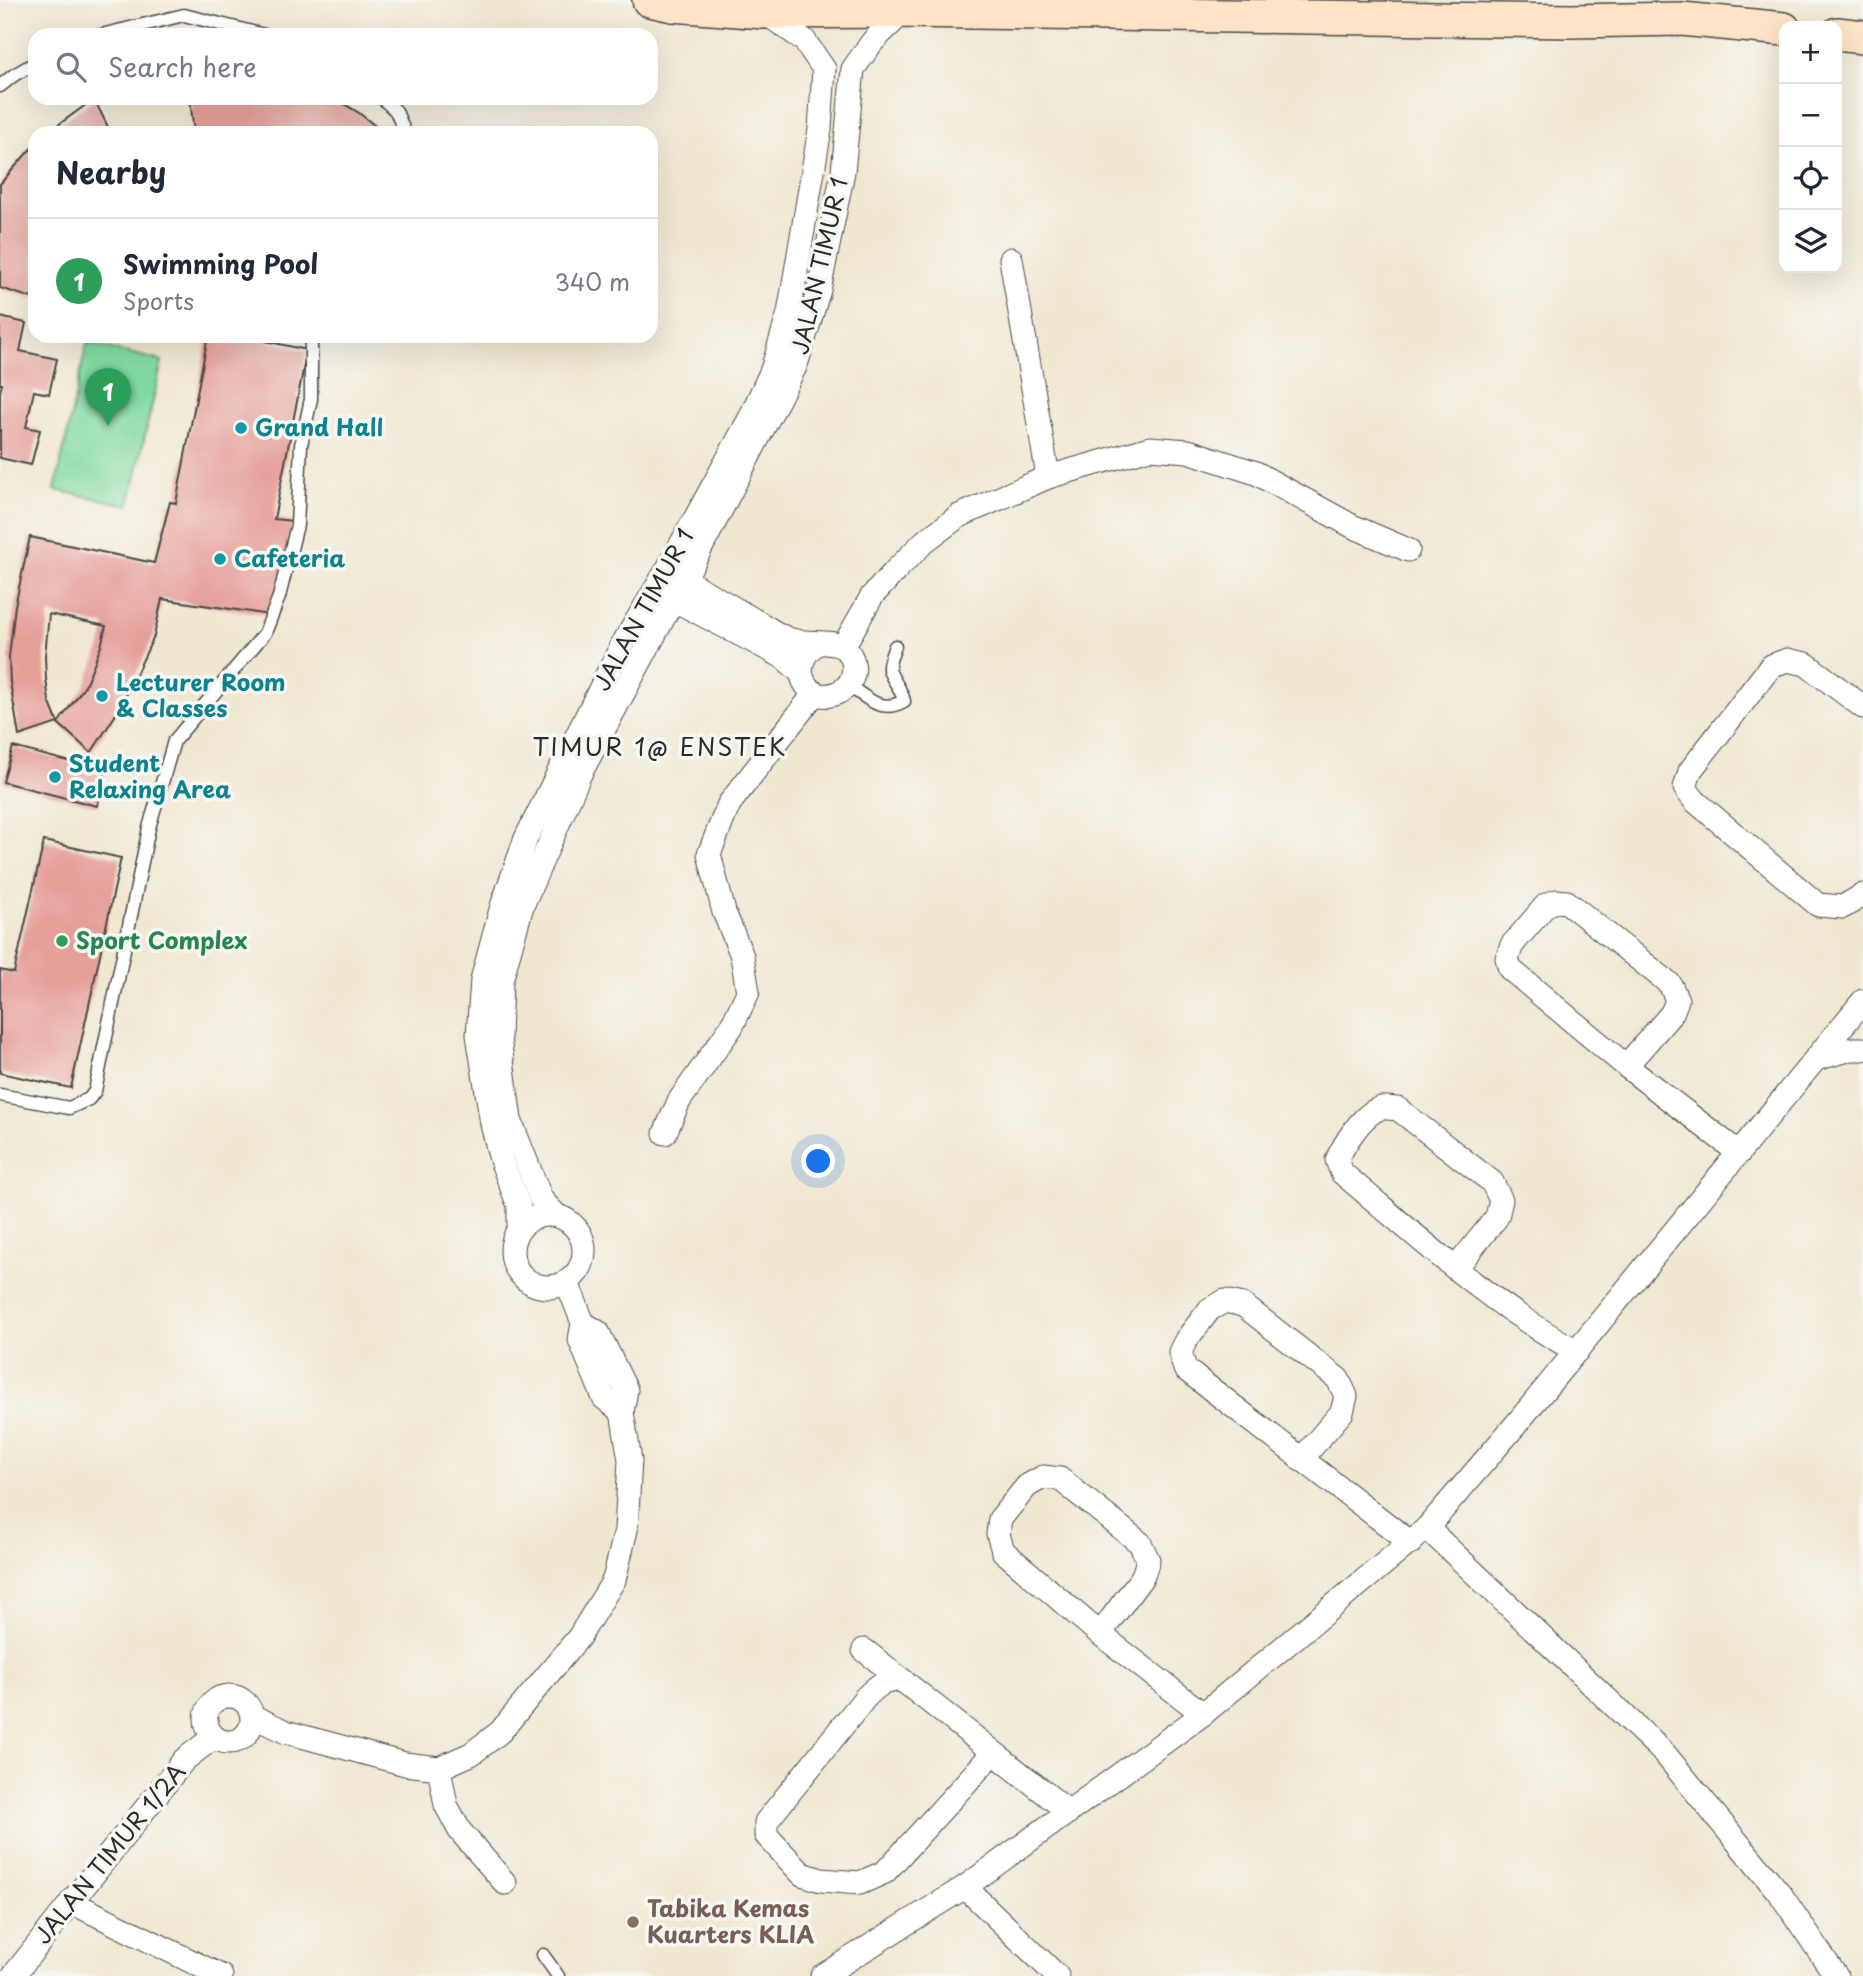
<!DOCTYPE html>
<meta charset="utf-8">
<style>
:root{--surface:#fff;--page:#f6f6f7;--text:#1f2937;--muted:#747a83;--line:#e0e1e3;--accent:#2563eb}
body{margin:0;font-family:"Playpen Sans",sans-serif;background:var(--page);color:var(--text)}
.controls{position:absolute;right:21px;top:21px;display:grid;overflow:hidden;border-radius:14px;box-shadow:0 7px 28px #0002}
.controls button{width:63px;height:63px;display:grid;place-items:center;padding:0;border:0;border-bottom:2px solid var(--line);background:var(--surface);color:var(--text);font:35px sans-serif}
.you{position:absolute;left:819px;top:1162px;width:24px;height:24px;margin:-18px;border:5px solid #fff;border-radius:50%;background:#1a73e8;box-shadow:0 0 0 10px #1a73e833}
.badge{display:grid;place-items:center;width:46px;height:46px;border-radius:50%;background:var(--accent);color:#fff;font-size:23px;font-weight:700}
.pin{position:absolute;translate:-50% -58px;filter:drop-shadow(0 2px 4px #0008)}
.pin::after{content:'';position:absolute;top:37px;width:24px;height:21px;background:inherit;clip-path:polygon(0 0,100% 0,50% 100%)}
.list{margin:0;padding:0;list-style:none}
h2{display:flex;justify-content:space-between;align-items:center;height:91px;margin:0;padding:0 28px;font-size:30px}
h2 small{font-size:23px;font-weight:400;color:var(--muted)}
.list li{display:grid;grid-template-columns:46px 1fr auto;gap:21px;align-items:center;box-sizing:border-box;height:126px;padding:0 28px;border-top:2px solid var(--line)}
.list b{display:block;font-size:26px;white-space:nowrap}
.list p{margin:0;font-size:23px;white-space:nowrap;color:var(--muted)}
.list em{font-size:23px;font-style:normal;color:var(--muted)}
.icon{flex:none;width:38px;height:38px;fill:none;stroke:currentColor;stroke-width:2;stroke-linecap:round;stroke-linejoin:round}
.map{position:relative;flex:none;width:1863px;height:1976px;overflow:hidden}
.search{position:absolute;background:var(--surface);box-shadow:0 7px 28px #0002;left:28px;top:28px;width:630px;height:77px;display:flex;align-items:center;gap:18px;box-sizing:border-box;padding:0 24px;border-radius:21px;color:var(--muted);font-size:26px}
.panel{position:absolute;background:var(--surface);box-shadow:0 7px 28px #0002;left:28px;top:126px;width:630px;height:217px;border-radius:21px}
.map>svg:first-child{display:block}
</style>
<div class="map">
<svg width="1863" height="1976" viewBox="0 0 1863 1976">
<rect width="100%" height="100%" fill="#f6f6f2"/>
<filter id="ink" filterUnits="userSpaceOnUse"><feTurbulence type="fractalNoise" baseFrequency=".0143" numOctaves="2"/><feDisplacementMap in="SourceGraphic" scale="14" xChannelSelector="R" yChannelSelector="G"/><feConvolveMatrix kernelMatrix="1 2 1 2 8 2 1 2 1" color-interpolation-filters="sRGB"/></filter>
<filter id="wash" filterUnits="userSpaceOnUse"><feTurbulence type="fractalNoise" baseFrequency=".00686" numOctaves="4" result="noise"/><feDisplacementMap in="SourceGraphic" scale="28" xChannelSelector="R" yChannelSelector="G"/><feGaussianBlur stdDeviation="1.57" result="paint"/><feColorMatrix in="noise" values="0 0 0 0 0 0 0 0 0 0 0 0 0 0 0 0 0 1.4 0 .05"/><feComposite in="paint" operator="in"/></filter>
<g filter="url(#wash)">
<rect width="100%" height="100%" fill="#f0e7d1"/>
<path fill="#80daa0" stroke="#568266" stroke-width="2" d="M87 343 162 361 129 505 55 490Z"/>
<g id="blocks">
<g fill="#e6a09a">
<path d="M190 98H334L359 113 384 133H194Z"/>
<path d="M94 99 111 133H47Z"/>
<path d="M35 144V299L0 288V184Z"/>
<path d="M0 317 26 323 20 351 57 359 49 394 34 391 26 427 40 430 31 465 0 458V392L2 384H0Z"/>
<path d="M208 336H243L307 350 274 519 292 521 277 616 162 599 154 636 131 685 120 708 91 753 58 723 85 686 101 646 106 626 49 614 45 656 46 679 49 701 58 723 19 736 10 682 9 657 15 606 30 537 154 563 170 502 176 503Z"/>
<path d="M257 336H275L274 341Z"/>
<path d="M13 747 106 771 97 806 3 782Z"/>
<path d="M44 841 121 858 71 1088 0 1073V970L14 973Z"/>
</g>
</g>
</g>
<g filter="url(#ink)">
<use href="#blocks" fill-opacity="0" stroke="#494744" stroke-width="2"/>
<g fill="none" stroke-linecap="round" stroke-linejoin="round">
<defs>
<g id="service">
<path d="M101 35 184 15 264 35"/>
<path d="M0 86 14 75 35 63"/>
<path d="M382 98 396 111 405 133"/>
<path d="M848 685C867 698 881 714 904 701 901 687 891 679 889 669 888 662 893 653 895 646"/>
<path d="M0 1095 69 1108 89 1099 95 1091 149 828 174 741 265 633 279 597 297 525 301 445 311 399V336"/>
<path d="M543 1955 558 1976"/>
</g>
<g id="minor">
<path d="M1011 259 1048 477"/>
<path d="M670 572C699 587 726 604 754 620 766 626 779 637 792 640 808 645 832 639 844 648 859 660 856 684 839 692 807 708 785 664 817 644"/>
<path d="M661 593 783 657 800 672"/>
<path d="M843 647 872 596 897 569 925 541 959 516 1048 477 1150 448 1188 451 1256 473 1352 526 1408 550"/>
<path d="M1863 707 1806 664 1787 660 1771 666 1690 771 1685 788 1695 801 1818 905 1843 907 1863 895"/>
<path d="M1816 1059 1852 1049H1863"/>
<path d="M1626 1066 1672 1013 1677 1000 1670 984 1567 902 1556 901 1546 905 1512 945 1507 958 1510 969 1626 1066 1739 1153"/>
<path d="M665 1133 679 1101 732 1026 748 992 742 956 724 912 709 854 729 804 815 693"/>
<circle cx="548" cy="1251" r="36"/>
<path d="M556 1215 541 1199 510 1120 499 1038 501 981 522 906 580 774 710 531 796 365 819 290 843 172 853 69 873 41 904 11"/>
<path d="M519 1230V1206L501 1160 492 1124 478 1035 482 980 502 906 526 838 621 647 667 570 749 420 772 370 789 313 820 129 824 69 804 40 764 12"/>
<path d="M1456 1268 1497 1217 1501 1200 1492 1182 1398 1109C1393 1109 1386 1107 1381 1108 1363 1113 1344 1144 1337 1160L1342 1173C1416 1235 1490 1305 1577 1351"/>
<path d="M567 1282 583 1323 580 1340 604 1398 622 1412"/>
<path d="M1301 1460 1342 1412 1346 1396 1338 1379 1243 1305 1225 1301 1210 1309 1186 1340 1180 1352 1185 1369 1411 1543"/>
<path d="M1427 1528 1664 1753 1781 1895 1836 1976"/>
<path d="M1100 1634 1143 1576 1148 1560 1140 1543 1060 1479 1043 1477 1027 1486 1000 1519 998 1534 1003 1551 1100 1634 1203 1714"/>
<path d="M864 1650 902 1680"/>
<circle cx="229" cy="1719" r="23"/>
<path d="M252 1716 286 1732 405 1764 439 1768 471 1754 500 1732 579 1637 614 1580 626 1530 630 1460 622 1412 626 1390 598 1332 583 1323"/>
<path d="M993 1753 885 1872 860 1883 821 1880 802 1874 766 1835V1822L865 1698C878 1685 883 1680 902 1680L1069 1812"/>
<path d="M439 1768 446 1805 460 1831 505 1883"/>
<path d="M965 1887 1057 1976"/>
<path d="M71 1902 221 1976"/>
<path d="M13 1976 184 1760 214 1737"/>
<path d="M822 1976 965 1887 1203 1714 1427 1528 1518 1422 1863 1001"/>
</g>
<g id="secondary">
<path d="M649 0 672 5 764 12 904 11 1571 21 1682 19 1784 29"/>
<path d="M1837 34 1863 37"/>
</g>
</defs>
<use href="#service" stroke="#494744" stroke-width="15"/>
<use href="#minor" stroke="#494744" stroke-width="25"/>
<use href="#secondary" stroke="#494744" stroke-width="36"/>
<use href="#service" stroke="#fff" stroke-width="12"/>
<use href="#minor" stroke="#fff" stroke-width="23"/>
<use href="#secondary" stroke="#fee4c6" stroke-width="33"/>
</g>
</g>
<g fill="#0f9aa8" stroke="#f6f6f2" stroke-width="2.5">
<circle cx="241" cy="428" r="7"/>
<circle cx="220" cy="559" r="7"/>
<circle cx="102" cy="696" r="7"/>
<circle cx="55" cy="777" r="7"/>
</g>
<circle fill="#2e9e5b" stroke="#f6f6f2" stroke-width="2.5" cx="62" cy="941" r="7"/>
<circle fill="#8d6e63" stroke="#f6f6f2" stroke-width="2.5" cx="633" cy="1922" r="7"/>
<g text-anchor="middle" stroke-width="7" stroke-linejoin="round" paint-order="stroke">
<g font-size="23" fill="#2b2b2b" stroke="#f6f6f2">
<text transform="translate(820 266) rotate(-77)" y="8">JALAN TIMUR 1</text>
<text transform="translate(644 610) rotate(-61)" y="8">JALAN TIMUR 1</text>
<text transform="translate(110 1854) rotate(-51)" y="8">JALAN TIMUR 1/2A</text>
</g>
<g font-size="23" font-weight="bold" fill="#0d838f" stroke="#f6f6f2" text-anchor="start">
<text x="255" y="436">Grand Hall</text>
<text x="234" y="567">Cafeteria</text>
<text x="116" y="691">Lecturer Room<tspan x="116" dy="26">&amp; Classes</tspan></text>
<text x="69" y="772">Student<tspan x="69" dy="26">Relaxing Area</tspan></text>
</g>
<g font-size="23" font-weight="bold" fill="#27864d" stroke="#f6f6f2" text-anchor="start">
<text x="76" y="949">Sport Complex</text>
</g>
<g font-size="23" font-weight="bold" fill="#785e54" stroke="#f6f6f2" text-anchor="start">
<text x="647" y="1917">Tabika Kemas<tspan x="647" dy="26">Kuarters KLIA</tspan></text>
</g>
<g font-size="24" letter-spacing="2" fill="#2b2b2b" stroke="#f6f6f2">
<text x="660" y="756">TIMUR 1@ ENSTEK</text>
</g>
</g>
</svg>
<div class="controls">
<button>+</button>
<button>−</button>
<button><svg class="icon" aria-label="locate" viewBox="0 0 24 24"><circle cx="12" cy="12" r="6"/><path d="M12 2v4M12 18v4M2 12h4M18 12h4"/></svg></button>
<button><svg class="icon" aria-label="layers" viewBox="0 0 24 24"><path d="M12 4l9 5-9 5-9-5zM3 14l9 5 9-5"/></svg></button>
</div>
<div class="you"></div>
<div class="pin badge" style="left:108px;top:426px;background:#2e9e5b">1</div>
<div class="search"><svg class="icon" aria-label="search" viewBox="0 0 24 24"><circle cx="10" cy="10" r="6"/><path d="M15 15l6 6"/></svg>Search here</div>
<section class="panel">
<h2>Nearby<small></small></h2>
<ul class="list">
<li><span class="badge" style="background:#2e9e5b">1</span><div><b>Swimming Pool</b><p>Sports</p></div><em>340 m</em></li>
</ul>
</section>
</div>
